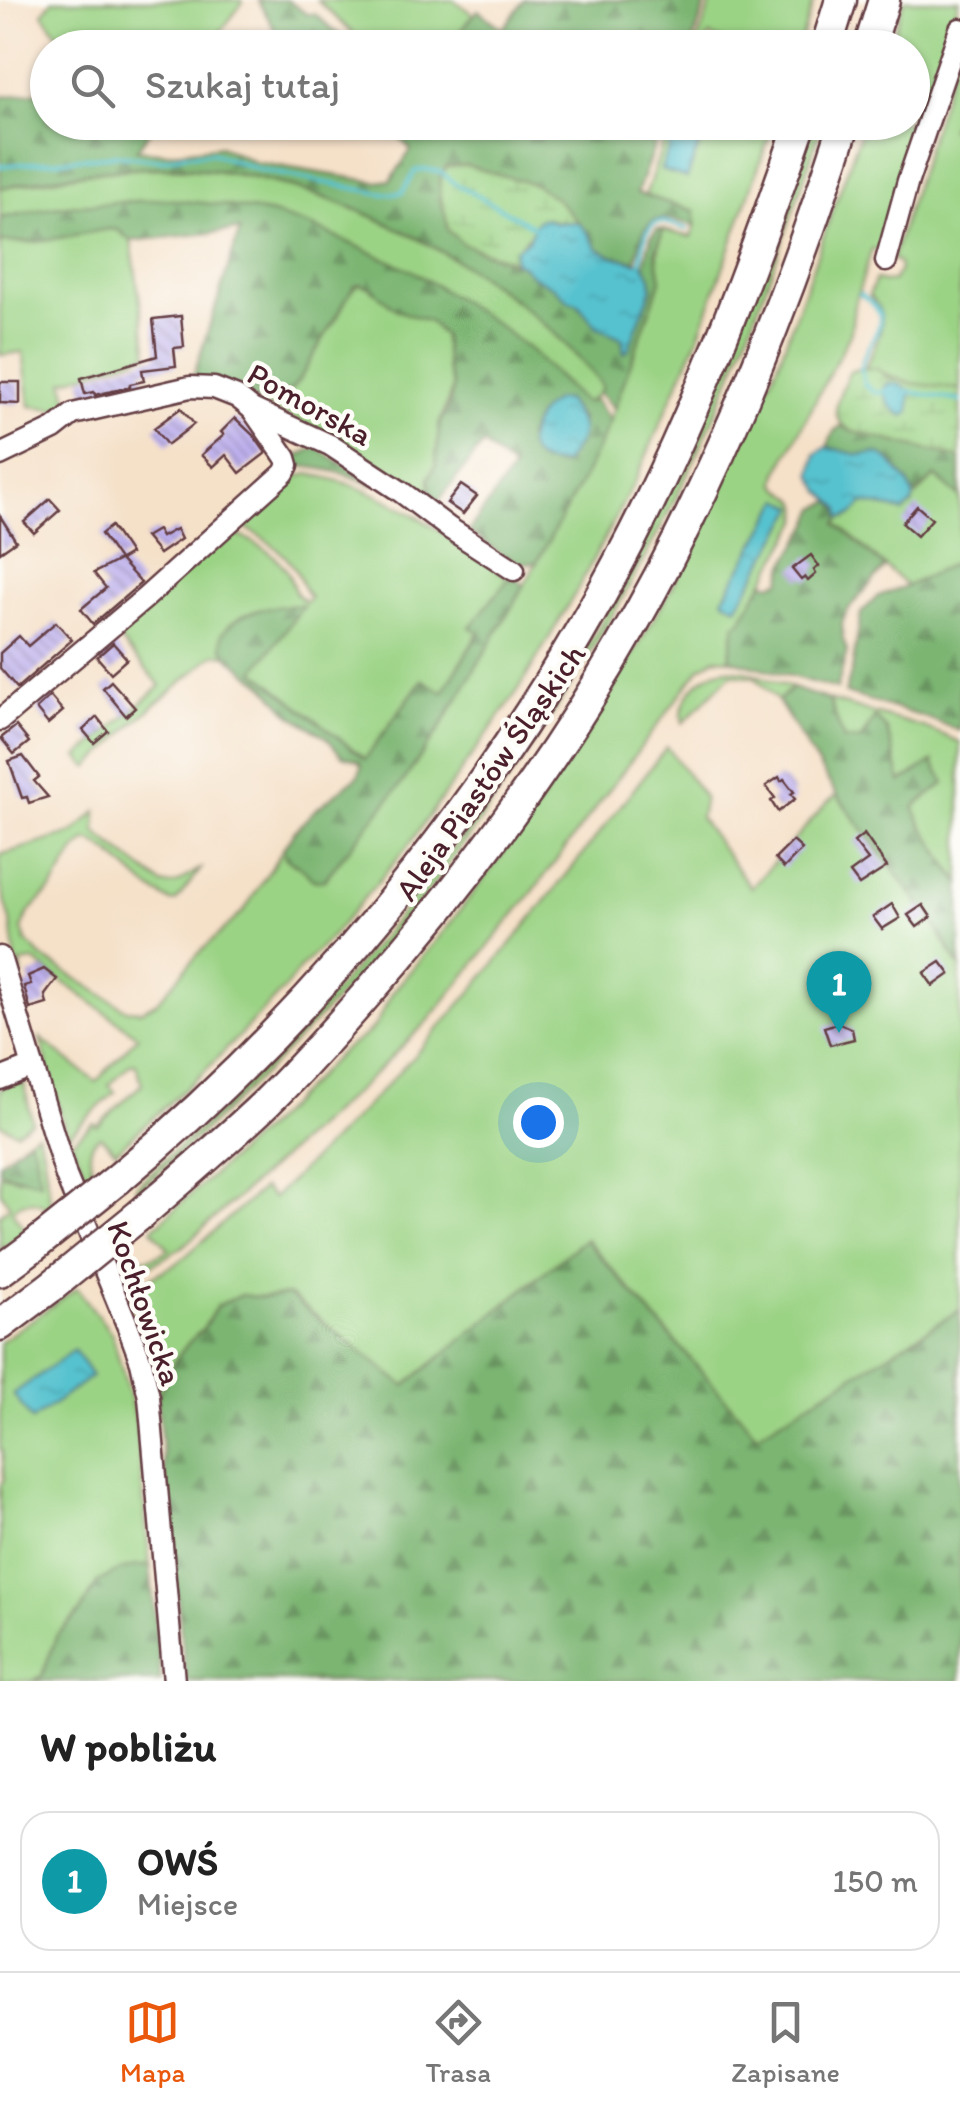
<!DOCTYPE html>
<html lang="pl">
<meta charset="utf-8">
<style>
:root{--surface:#fff;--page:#f6f6f6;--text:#222;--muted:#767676;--line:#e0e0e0;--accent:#ea580c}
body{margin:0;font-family:Itim,sans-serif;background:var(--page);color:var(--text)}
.you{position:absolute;left:538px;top:1122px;width:35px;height:35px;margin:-25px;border:8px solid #fff;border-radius:50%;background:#1a73e8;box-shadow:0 0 0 15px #1a73e833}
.badge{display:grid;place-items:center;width:65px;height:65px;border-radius:50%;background:var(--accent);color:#fff;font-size:32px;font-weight:700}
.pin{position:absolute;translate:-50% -82px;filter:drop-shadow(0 2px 5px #0008)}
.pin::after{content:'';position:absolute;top:52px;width:35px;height:30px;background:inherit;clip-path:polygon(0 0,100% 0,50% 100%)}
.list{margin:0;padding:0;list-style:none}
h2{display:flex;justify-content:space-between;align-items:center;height:130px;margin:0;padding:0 40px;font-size:42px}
h2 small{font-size:32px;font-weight:400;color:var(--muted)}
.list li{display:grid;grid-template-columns:65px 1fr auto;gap:30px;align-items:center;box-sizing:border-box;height:140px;margin:0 20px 20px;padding:0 20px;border:2px solid var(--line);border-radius:30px}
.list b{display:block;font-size:38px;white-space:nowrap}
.list p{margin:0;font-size:32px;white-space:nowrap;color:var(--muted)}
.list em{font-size:32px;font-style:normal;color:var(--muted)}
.icon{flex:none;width:55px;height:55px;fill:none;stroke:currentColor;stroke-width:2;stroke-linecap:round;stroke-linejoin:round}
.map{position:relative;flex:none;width:960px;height:1681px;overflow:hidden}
.search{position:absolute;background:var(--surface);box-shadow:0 2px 8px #0004;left:30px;right:30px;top:30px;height:110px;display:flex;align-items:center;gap:25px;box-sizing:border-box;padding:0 35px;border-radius:55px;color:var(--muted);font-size:38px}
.sheet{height:290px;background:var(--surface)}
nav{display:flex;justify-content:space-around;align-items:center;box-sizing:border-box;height:140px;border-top:2px solid var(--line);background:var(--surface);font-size:28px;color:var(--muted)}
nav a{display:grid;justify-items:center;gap:5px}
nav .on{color:var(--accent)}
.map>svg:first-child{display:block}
</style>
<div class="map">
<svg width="960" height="1681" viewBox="0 0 960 1681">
<defs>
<pattern id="forest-firs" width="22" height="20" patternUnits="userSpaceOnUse" patternTransform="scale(2.5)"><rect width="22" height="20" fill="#7cb572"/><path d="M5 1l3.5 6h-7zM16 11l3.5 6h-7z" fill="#68935e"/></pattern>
<pattern id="wetland-marsh" width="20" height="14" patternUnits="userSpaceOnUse" patternTransform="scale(2.5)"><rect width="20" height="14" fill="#9bd385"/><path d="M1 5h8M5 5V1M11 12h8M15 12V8" fill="none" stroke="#87b573"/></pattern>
<pattern id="water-ripples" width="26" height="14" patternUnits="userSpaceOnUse" patternTransform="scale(2.5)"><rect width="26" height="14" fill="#56c2cf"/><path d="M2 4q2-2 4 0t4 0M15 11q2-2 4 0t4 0" fill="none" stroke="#4ca6b2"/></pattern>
<pattern id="building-back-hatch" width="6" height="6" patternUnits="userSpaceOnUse" patternTransform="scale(2.5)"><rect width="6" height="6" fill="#bdb0ed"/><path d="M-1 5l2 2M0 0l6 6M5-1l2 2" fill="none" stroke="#9c8fc0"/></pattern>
</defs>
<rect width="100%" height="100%" fill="#fdfcf7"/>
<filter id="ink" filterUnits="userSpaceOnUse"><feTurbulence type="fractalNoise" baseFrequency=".01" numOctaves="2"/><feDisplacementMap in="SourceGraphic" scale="20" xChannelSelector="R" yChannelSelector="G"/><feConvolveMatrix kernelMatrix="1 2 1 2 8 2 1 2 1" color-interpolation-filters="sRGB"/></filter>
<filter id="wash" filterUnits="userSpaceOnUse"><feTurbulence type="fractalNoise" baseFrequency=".0048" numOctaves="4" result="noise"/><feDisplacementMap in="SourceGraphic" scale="40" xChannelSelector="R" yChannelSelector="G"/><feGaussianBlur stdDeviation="2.25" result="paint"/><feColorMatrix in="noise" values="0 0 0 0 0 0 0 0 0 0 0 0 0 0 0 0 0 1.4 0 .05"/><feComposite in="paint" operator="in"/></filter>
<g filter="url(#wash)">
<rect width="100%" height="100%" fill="#f5e0c8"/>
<g fill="#9bd385" stroke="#727958" stroke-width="2.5">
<path d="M52 0H242L243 2 209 47 68 48 43 14Z"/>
<path d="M317 0H454L474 15 447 47H368Z"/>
<path d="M712 0H814L799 47H733L734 45 709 36 705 47 695 48Z"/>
<path d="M904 0H959L883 251 872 249 854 306 851 332 778 473 776 483C791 501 803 493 799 521L740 623 735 624 729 659 716 658 700 668 535 889 429 1020 363 1085 181 1248 141 1271H129L123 1256 131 1251C141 1267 157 1255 169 1249L152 1229 275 1119 341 1052 366 1035 375 1026 392 993 448 926 525 824 584 738 673 586 778 364 864 123 912 122V48L889 47Z"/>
<path d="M960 43V112L950 128 960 136V389C941 389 921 386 903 381 890 377 879 369 865 368 876 341 894 318 869 295L876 279 883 282 893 281 900 270 899 264 892 259Z"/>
<path d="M670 123H678L662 169 687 178 707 123H774L699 336 637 477 576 592 519 689 405 850 331 937 301 967 286 987 207 1069 116 1151 100 1136C87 1146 89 1157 93 1171L87 1176 71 1142 94 1123 97 1126 142 1084 136 1064H130L109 1085 115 1092 69 1135 64 1126 40 1038 96 1082 138 1036 34 961 21 963 22 978 15 956 11 921 0 884V855L73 833 97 811 96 831 99 835 162 884C178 889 187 874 201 869L176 901 171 902 145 885 111 854 92 841H86L75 851 53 888 29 912 22 929 26 941 42 957 127 1010 141 1011 157 1002 198 954 244 911 283 849 286 859C302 867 306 874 324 880L405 779 442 725 524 586 603 438 661 280C656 261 657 249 663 230L691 237 695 226 694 211 645 196Z"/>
<path d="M815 123H822C787 232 748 343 700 448 643 569 575 685 499 794 464 843 429 893 390 939 312 1030 228 1110 139 1190L136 1189V1186L228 1102 315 1013 386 932 459 840 530 739 600 625Z"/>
<path d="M147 168C177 168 208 169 238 175 349 195 459 252 545 325 564 341 581 361 599 380L602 386 599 393 589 402 582 401 530 350 495 323 165 199 53 207 0 218V188L86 173Z"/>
<path d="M109 229 118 230 131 241 148 354 64 381 70 408 64 410 30 406 23 352 0 355V242H35Z"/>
<path d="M360 284 369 287 398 310 429 321 443 335 447 368 453 387 439 425 436 464 429 478 430 491 437 503H430L317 431 258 401C293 405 304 368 319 343 324 334 332 326 338 316 345 304 346 290 360 284Z"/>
<path d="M309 474C384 486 447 536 509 578L471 627 479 632 443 693 422 680 365 759 254 671 303 607 251 613 232 623 222 647 228 655 216 654 211 657 135 722 89 768 78 757 161 686 114 634 229 533C247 536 274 552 285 568 294 581 291 594 306 602L310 597C302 589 301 579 295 569 282 548 258 535 238 523L286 479Z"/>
<path d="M935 476 960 497V560L907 586 837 524 841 518H847L863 503 892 508 912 505 914 497Z"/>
<path d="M725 669 746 671 792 688 778 701 755 677 731 674 683 723C677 698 702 673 725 669Z"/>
<path d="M829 700 926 728 960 742V884L921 824 914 807 933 762 901 782 887 730 875 717 861 739 844 740Z"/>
<path d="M667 747 704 797 700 818 751 888 827 803 837 795 931 919 960 967V1310L757 1435 586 1239 405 1386 289 1295 263 1298 241 1295 217 1306 203 1329 189 1342 176 1359 157 1398 146 1345 129 1298 134 1287 179 1262 263 1188 273 1198C349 1125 424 1050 490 969 551 897 608 821 667 747Z"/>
<path d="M24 1083 32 1121 16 1132 0 1124V1090L9 1084Z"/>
<path d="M37 1133 43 1151 51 1205 47 1208C36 1199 21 1199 12 1211L26 1231 0 1250V1214L10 1206 0 1191V1176L3 1174 19 1178 35 1152 29 1138Z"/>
<path d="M77 1288 112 1334 136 1420 150 1566H135L98 1583 80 1612 57 1635 42 1676 33 1681H0V1486L4 1479 2 1450 0 1449V1342Z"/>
</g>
<g fill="url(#forest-firs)" stroke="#636a4e" stroke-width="2.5" fill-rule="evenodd">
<path d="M258 0H287L307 14H315L353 47H299L279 37Z"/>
<path d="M524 0H707L691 47H447L478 10 503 29Z"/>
<path d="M47 91 48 122 155 123 137 150 168 153 220 146 254 162 377 182 391 180 411 150 386 123H663L637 193 695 211V226C650 212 645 217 636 261L612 256 597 248 588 233 563 206 536 185 465 165 441 172 440 199 447 220 448 230 475 249 523 266 532 276 554 287 569 301 577 303 597 327 622 338 624 352 628 349 652 289 651 277 644 264 651 237 657 229 663 230 656 251 661 280 614 409 599 393 602 386 598 380C581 361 565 341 545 325 452 244 313 176 189 168 126 165 61 174 0 188V97Z"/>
<path d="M165 199 224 205 273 214 316 228 411 270 495 323 530 350 582 401 589 402 594 399 610 421 586 473 537 562C514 569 488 544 469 531L513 469 483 444 437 503 430 491 429 477 436 464 439 425 450 402 453 387 447 368 443 335 429 321 398 311 369 287 360 284 354 286 301 377 293 388 276 399 266 402 258 401 223 386 193 378 240 230 131 241 118 230 109 229 35 242H0V218L53 207ZM566 400 581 420 527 437 539 414Z"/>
<path d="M841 426 852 431 960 458V497L935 476 914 497 908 482 886 457 877 453 859 456 827 447 834 431Z"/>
<path d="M316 447 374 484 372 485C349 473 323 468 297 466L289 457H296Z"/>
<path d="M832 501 840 509 841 518 837 524 885 567 847 611 842 623 843 640 847 651 837 689 729 659 735 624 740 622 764 581 770 584 781 581 785 564 810 524 817 508Z"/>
<path d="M960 560V731L930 719 845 693 852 670 861 613 878 596 907 586Z"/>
<path d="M509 578 517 579 524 586 442 725 405 779 324 880C310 883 311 877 303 869 299 864 291 862 286 859L283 849 293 833 314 811 357 777 361 769V764L357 760 342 756 326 737 290 714 265 686 232 660 222 647V634C239 609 275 605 303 606L255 671 365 759 422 680 443 692 479 633 470 627Z"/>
<path d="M792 688 829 700 844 740 861 739 875 717 887 730 901 782 932 762 945 783 914 807 921 824 960 884V967L931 919 837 795 778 701Z"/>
<path d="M29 1138 35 1152 40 1182 0 1172V1162Z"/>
<path d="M585 1239 757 1435 960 1310V1681H186L157 1398 176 1359 189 1342 203 1329 217 1306 241 1295 263 1298 288 1295 405 1386Z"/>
<path d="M135 1566H150L161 1681H33L42 1676 57 1635 80 1612 98 1582 118 1571Z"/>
</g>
<g fill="url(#wetland-marsh)" stroke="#727958" stroke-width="2.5">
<path d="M465 165 536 185 555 198 580 224C569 221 559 224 549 219 535 231 514 244 514 262L463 244 448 230C447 207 431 190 446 167Z"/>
<path d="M861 368 878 369 886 376 909 383 960 389V458L852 431C824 417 840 395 849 372Z"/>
</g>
<g fill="url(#water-ripples)" stroke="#50707d" stroke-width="2.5">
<path d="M678 123H707L687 178 661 170Z"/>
<path d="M544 218 556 223 572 222 580 224 588 233 597 248 612 256 644 264 651 277 652 288 628 350 624 353 622 338 597 327 577 303 569 301 554 287 532 276 523 266 514 262 515 249 528 240 537 220Z"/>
<path d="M889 383 898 384 910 391V412L904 416C892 410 883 401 885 386Z"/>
<path d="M557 399 566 400C587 429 587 435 564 463 511 470 525 417 557 399Z"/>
<path d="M827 447 859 455 877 453 886 457 908 482 914 497 912 504 903 512 892 508 863 503C857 511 851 517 841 518L840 508 821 491 812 474 816 454Z"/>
<path d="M781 499 796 507 737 607 723 599Z"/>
<path d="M74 1350 92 1376 32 1420 13 1394Z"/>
</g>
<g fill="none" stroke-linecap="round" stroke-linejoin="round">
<g stroke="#56c2cf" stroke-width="4">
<path d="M0 166 116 155 162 160 182 155 211 153 260 170 383 194 402 193 415 171 424 169 441 172 454 183 536 228"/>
<path d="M640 266C643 253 642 223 661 222 669 222 680 227 687 229"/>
<path d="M860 294C902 321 865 336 861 368 861 369 864 383 864 384L876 393 886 391"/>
<path d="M906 391 960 401"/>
</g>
</g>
<g id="blocks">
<g fill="url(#building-back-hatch)">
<path d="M181 316 184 347 174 348 176 366 142 370 144 381 130 384V387L95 395 94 392 85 394 81 378 157 356 153 319Z"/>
<path d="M0 382H20V404L0 403Z"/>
<path d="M181 408 194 424 167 445 154 428Z"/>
<path d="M235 418 254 436 266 453 240 473 226 455 213 467 201 455 224 435 221 432Z"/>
<path d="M461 485 477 496 463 514 447 503Z"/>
<path d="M50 499 60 510 34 533 24 522Z"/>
<path d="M917 506 932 519 917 536 902 523Z"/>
<path d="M0 516 16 541 0 552Z"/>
<path d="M111 526 130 554 120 560 141 583 93 624 81 609 106 588 94 573 119 560 101 534Z"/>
<path d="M176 529 181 539 159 554 145 537 157 530 161 537Z"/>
<path d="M811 555 819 566 814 570 816 574 808 581 805 577 801 580 792 569Z"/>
<path d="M56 622 72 640 17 688 0 668V653L19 636 28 646Z"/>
<path d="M113 643 127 659 111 673 97 657Z"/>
<path d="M111 681 135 708 126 716 103 688Z"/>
<path d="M50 696 63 711 48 724 36 709Z"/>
<path d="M97 717 108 731 94 743 83 730Z"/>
<path d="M16 726 29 742 14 754 1 738Z"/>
<path d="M23 756 39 777 34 781 48 797 29 803 27 797 22 798 9 761Z"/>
<path d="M779 777 781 781 784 779 794 792 791 794 795 799 778 812 771 801 775 798 766 786Z"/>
<path d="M864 834 887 867 859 885 850 873 868 860 854 842Z"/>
<path d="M793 841 802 849 784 868 775 859Z"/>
<path d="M892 904 900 918 882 929 873 917Z"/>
<path d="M923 905 931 917 917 927 908 915Z"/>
<path d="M941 962 950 974 933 986 924 973Z"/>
<path d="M44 969 57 979 45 995 47 1004 30 1009 24 986 31 984 28 976Z"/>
<path d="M838 1023 852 1029 854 1039 830 1045 824 1027Z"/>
</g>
</g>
</g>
<g filter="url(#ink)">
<use href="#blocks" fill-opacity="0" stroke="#643c43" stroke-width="2.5"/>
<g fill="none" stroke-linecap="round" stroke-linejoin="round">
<defs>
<g id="minor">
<path d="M886 261 908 181 960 29"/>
<path d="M0 455 54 429 73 414 190 387 214 388 237 397 252 409 330 445 400 491 449 528 514 570"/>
<path d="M0 720 144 599 284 473 288 465 286 458 252 409"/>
<path d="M0 957 66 1176 128 1327 141 1362 149 1397 174 1681"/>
<path d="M0 1079 33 1066"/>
</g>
<g id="highway">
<path d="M826 48 841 0"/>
<path d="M869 48 884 0"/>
<path d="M119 1178C337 996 524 758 649 503 709 380 757 252 801 122"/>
<path d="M142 1213C184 1177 226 1141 266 1103 299 1071 329 1037 359 1003 496 850 615 676 703 489 759 371 805 247 845 122"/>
<path d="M0 1271 34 1246"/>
<path d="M0 1325 52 1286"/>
</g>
</defs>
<use href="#minor" stroke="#643c43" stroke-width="25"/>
<use href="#highway" stroke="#643c43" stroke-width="35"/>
<use href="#minor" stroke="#fff" stroke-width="20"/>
<use href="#highway" stroke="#fff" stroke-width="30"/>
<defs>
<g id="highway-bridge">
<path d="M34 1246 119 1178"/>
<path d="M52 1286 142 1213"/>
</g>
</defs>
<use href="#highway-bridge" stroke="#643c43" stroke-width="35" stroke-linecap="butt"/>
<use href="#highway-bridge" stroke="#fff" stroke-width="30"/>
</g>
</g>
<g text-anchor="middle" stroke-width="9" stroke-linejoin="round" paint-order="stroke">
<g font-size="32" fill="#4a1f2b" stroke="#fdfcf7">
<text transform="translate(310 404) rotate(29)" y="11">Pomorska</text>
<text transform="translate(490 772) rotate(-55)" y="11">Aleja Piastów Śląskich</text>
<text transform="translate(145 1303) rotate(71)" y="11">Kochłowicka</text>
</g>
</g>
</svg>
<div class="you"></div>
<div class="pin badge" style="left:839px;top:1033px;background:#0f9aa8">1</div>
<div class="search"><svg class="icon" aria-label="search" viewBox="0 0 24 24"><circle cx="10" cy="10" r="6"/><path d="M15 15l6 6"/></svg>Szukaj tutaj</div>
</div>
<section class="sheet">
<h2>W pobliżu<small></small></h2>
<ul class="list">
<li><span class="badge" style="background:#0f9aa8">1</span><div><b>OWŚ</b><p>Miejsce</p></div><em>150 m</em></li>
</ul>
</section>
<nav>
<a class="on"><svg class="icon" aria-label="map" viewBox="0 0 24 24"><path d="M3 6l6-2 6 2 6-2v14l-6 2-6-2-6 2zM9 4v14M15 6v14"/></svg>Mapa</a>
<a><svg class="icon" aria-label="directions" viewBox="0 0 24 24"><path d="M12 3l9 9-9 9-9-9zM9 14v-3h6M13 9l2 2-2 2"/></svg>Trasa</a>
<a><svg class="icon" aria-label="saved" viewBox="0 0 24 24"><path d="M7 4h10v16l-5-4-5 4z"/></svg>Zapisane</a>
</nav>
